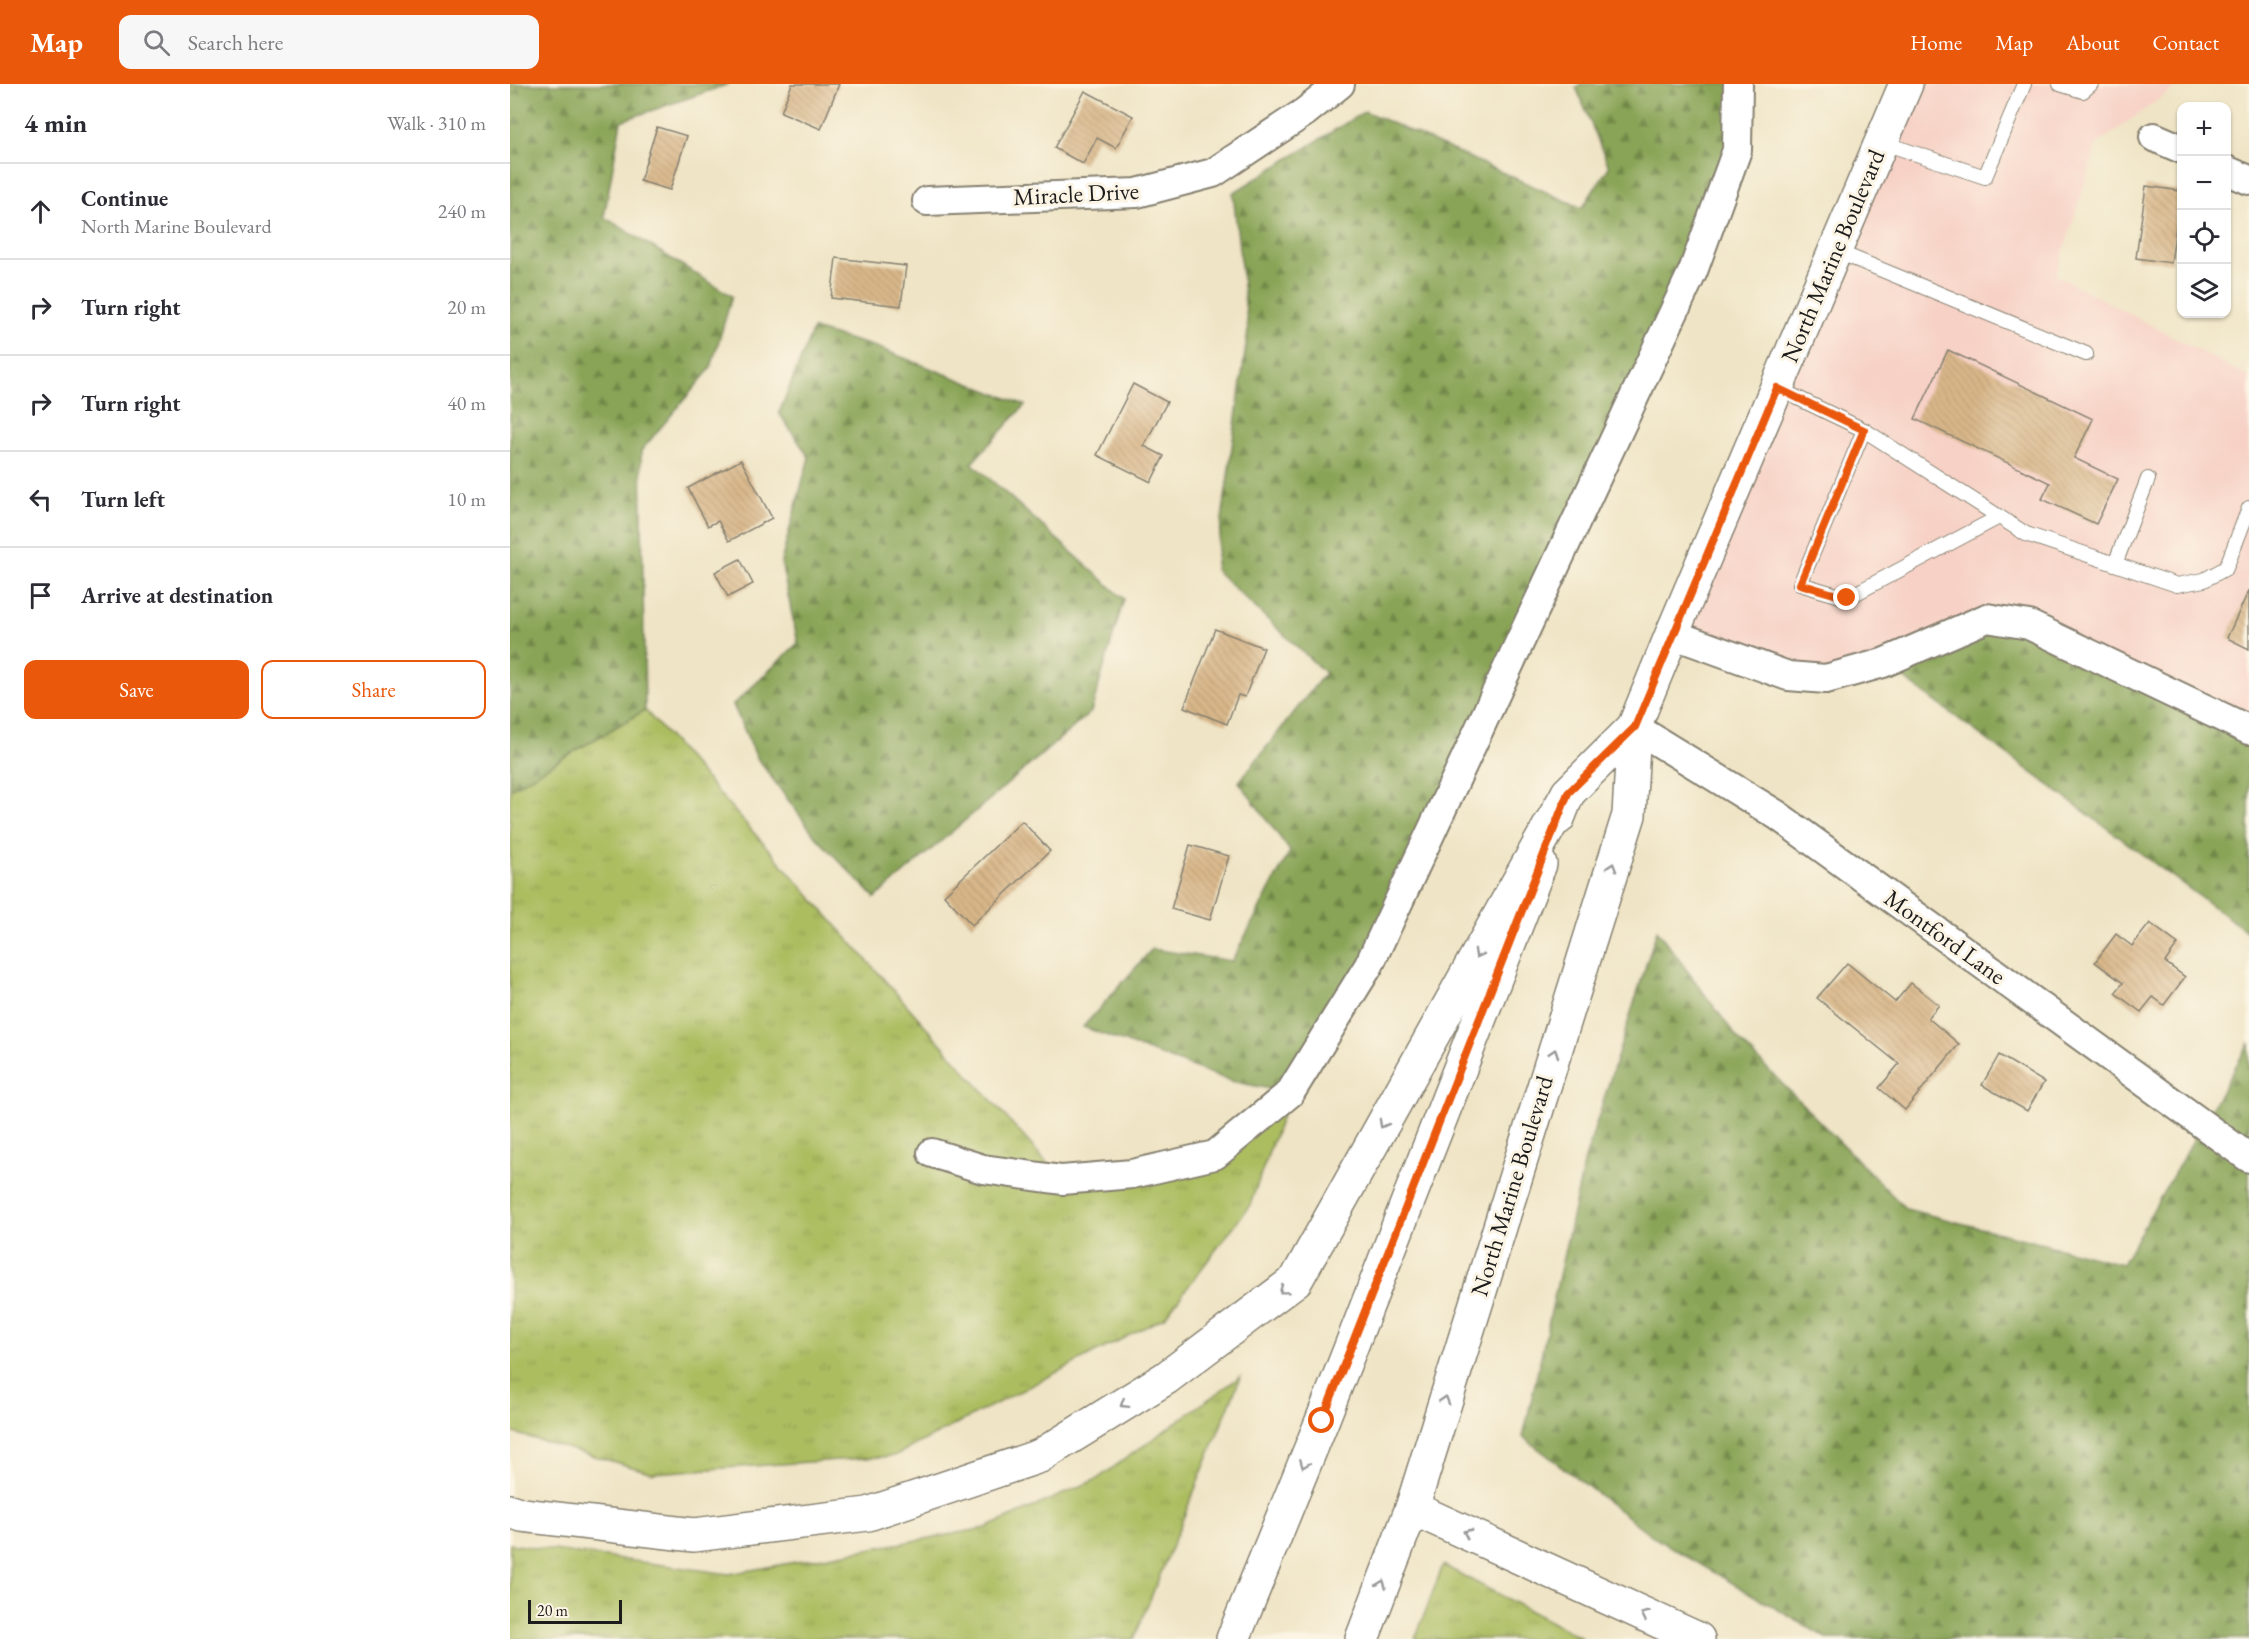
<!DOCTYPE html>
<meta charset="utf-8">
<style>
:root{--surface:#fff;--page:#f7f7f7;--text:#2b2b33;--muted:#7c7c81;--line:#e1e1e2;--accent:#ea580c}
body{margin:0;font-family:"EB Garamond",serif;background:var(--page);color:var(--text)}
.controls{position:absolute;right:18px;top:18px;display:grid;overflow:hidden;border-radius:12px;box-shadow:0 2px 4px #0004}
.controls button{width:54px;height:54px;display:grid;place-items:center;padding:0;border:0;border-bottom:2px solid var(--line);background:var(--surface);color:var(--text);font:30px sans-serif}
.scale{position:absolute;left:18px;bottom:15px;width:94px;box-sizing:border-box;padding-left:6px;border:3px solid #1c1c1c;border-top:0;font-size:16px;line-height:21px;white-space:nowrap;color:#1c1c1c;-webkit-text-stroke:4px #fcf5e5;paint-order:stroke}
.stop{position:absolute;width:18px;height:18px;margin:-14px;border:4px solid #ea580c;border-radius:50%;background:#fff}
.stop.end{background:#ea580c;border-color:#fff;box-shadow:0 2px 6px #0008}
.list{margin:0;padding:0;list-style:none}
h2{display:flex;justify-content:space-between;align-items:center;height:78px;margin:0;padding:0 24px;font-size:26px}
h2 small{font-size:20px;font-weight:400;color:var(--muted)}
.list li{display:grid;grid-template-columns:39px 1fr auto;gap:18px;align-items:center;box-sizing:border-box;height:96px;padding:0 24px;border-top:2px solid var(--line)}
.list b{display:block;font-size:22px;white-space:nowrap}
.list p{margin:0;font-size:20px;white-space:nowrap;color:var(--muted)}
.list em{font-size:20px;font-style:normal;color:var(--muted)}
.actions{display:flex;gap:12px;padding:18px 24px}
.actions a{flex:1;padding:14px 0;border:2px solid var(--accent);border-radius:12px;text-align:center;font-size:21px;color:var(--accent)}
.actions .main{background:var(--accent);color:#fff}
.icon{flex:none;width:33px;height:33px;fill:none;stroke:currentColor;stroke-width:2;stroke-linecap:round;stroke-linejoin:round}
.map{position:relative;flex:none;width:1739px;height:1555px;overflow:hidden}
header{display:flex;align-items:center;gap:36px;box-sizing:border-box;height:84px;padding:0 30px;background:var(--accent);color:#fff}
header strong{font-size:28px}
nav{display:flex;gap:33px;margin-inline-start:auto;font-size:21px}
.search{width:420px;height:54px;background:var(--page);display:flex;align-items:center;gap:15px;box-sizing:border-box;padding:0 21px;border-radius:12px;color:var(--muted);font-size:22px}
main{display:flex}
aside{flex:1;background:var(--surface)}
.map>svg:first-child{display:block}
</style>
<header>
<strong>Map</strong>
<div class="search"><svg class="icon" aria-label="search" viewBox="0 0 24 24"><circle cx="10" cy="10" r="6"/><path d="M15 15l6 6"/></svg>Search here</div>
<nav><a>Home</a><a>Map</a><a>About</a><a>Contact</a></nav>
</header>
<main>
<aside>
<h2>4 min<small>Walk · 310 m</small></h2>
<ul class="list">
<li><svg class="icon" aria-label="ahead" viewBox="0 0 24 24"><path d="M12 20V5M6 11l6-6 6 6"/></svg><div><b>Continue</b><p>North Marine Boulevard</p></div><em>240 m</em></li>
<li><svg class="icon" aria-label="right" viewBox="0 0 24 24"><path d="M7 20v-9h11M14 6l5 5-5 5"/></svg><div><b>Turn right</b></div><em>20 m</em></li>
<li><svg class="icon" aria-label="right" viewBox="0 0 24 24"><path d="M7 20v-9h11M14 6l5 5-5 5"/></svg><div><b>Turn right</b></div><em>40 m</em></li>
<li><svg class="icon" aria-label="left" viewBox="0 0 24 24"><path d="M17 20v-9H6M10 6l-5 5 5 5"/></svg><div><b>Turn left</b></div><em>10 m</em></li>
<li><svg class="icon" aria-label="arrive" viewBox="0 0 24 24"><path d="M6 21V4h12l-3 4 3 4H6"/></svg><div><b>Arrive at destination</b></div></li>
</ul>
<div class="actions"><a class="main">Save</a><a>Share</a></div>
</aside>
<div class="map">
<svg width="1739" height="1555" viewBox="0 0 1739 1555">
<defs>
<pattern id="grass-tufts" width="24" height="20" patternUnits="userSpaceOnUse" patternTransform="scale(1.5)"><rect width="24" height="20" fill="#acbd60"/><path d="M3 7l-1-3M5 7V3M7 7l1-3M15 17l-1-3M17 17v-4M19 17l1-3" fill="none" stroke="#93a253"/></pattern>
<pattern id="forest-firs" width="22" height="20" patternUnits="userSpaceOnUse" patternTransform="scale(1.5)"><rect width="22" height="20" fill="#89a456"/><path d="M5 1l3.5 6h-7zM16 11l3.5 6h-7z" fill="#6f8546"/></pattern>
<pattern id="building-back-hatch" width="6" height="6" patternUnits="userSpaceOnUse" patternTransform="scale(1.5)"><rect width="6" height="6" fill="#d9b78a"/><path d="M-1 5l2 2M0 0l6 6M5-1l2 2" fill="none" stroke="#ba9d76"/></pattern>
</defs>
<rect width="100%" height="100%" fill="#fcf5e5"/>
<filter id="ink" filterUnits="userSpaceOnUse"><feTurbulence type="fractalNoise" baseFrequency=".0167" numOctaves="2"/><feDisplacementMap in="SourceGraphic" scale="12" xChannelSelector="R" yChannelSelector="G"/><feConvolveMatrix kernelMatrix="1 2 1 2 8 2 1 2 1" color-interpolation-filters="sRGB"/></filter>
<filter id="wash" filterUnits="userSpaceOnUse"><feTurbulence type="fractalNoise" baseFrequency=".008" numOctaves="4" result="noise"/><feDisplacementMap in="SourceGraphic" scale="24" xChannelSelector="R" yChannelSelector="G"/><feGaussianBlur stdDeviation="1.35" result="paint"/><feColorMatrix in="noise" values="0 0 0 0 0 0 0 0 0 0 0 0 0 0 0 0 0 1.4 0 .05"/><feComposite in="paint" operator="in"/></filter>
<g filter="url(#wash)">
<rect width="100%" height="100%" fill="#efe4c5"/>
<path fill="#f7d1c6" d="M1396 0H1670L1587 60 1546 191 1739 293V646L1519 541 1316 595 1162 550Z"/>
<g fill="url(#grass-tufts)" stroke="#646c3e" stroke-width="1.5">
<path d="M135 626 552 1096 705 1071 780 1009 740 1121 655 1233 384 1372 143 1389 0 1348V705Z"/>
<path d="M731 1292 624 1555H0V1460L219 1490 476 1444 587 1395Z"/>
<path d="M933 1481 1073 1555H905Z"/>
</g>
<g fill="url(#forest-firs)" stroke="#526039" stroke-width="1.5">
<path d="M0 0H219L111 37 94 133 222 212 201 284 131 367 135 626 0 705Z"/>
<path d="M1071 0H1228L1227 66 859 881 780 1009 721 997 573 943 642 865 722 877 780 767 729 698 815 589 705 486 738 247 723 109 855 27 1072 124 1099 83 1066 3Z"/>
<path d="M303 245 366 263 515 321 462 379 614 515 581 628 365 814 305 752 247 674 223 621 288 559 271 478 299 373 269 329Z"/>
<path d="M1477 534 1739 646V849L1373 579Z"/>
<path d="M1147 846 1228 955 1396 1125 1612 1180 1739 959V1555H1318L1145 1454 1013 1353 1075 1075Z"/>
</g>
<g id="blocks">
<g fill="url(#building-back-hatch)">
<path d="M282 0H329L311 45 271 28Z"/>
<path d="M575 7 623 32 606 64 587 54 573 80 544 64Z"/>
<path d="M147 43 177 52 160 106 130 97Z"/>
<path d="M1636 102 1671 107 1661 179 1626 174Z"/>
<path d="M326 174 396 182 391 222 321 214Z"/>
<path d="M1438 266 1583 335 1564 374 1608 395 1586 440 1532 415 1540 399 1405 335Z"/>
<path d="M623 300 657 318 634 362 654 372 641 398 587 371Z"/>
<path d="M231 376 262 434 219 457 208 437 198 442 178 404Z"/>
<path d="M230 475 243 500 218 513 205 488Z"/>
<path d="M1739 506V565L1717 554Z"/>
<path d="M705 545 754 564 735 613 728 611 717 640 674 623Z"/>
<path d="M512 737 540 767 462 841 434 811Z"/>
<path d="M680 761 719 772 700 836 661 825Z"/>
<path d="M1640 839 1668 860 1655 878 1675 893 1654 921 1643 913 1631 928 1605 909 1613 899 1585 878 1606 850 1622 862Z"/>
<path d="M1337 879 1385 918 1401 899 1429 921 1418 934 1449 960 1395 1026 1369 1004 1389 980 1307 914Z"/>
<path d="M1489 971 1534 998 1517 1027 1472 1001Z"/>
</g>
</g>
</g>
<g filter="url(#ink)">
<use href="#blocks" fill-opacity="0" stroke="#868070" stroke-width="1.5"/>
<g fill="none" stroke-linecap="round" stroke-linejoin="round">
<defs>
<g id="lane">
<path d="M1550 0 1573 7 1581 0"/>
<path d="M1371 58 1475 93 1514 0"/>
<path d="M1326 167 1576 270"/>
<path d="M1267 304 1354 346 1516 450 1667 501 1694 496 1716 484 1739 424"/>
<path d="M1354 346 1290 500 1337 514 1489 433"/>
<path d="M1605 480 1638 395"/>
</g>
<g id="street">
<path d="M1644 53 1672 65"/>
<path d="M1716 86 1739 96"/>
<path d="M417 117 627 109 703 89 795 28 830 0"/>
<path d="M1162 550 1278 592 1316 595 1373 579 1477 534 1519 541 1739 646"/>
<path d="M1124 643 1267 731 1739 1074"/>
<path d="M422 1069 473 1085 552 1096 622 1090 705 1071 780 1009 859 881 1183 187 1227 66 1228 0"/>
</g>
<g id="primary">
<path d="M1048 734 1058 709 1124 643"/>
<path d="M902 1424 1188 1555"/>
<path d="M723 1555 812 1337 1030 780"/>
<path d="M852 1555 902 1424 1119 731 1124 643 1162 550 1396 0"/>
</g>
<path id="highway" d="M0 1427 12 1431 184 1451 358 1430 530 1372 656 1294 786 1196 1058 709"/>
</defs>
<use href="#lane" stroke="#868070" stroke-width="16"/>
<use href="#street" stroke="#868070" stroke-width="32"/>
<use href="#primary" stroke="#868070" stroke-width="36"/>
<use href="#highway" stroke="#868070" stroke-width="36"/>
<use href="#lane" stroke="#fff" stroke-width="14"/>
<use href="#street" stroke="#fff" stroke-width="28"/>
<use href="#primary" stroke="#fff" stroke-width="33"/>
<use href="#highway" stroke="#fff" stroke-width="33"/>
</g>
<defs><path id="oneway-chevron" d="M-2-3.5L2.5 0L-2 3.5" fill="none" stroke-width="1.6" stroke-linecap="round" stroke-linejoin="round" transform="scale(1.5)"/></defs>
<g stroke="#999">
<use href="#oneway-chevron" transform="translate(1102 783) rotate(-73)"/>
<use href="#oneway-chevron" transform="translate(968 870) rotate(119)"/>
<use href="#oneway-chevron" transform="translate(1044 969) rotate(-73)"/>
<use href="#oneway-chevron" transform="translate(873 1040) rotate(119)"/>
<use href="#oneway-chevron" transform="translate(773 1206) rotate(143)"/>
<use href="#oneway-chevron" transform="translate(935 1316) rotate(-73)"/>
<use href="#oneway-chevron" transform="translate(614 1320) rotate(148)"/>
<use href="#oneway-chevron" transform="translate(794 1380) rotate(112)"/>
<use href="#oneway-chevron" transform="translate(957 1449) rotate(-155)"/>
<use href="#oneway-chevron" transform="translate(872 1500) rotate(-69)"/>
<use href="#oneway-chevron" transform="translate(1135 1531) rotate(-155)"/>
</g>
</g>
<g fill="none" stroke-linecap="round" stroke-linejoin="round" filter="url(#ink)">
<path stroke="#ea580c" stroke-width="8" d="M812 1337 1058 709 1125 643 1267 304 1354 346 1290 500 1337 514"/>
</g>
<g text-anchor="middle" stroke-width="6" stroke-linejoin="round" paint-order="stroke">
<g font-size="24" fill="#1c1c1c" stroke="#fcf5e5">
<text transform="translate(566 110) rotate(-3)" y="8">Miracle Drive</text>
<text transform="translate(1323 172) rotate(-67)" y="8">North Marine Boulevard</text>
<text transform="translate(1435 853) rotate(36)" y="8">Montford Lane</text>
<text transform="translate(1002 1102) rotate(-73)" y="8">North Marine Boulevard</text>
</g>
</g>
</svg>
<div class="controls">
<button>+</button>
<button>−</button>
<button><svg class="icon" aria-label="locate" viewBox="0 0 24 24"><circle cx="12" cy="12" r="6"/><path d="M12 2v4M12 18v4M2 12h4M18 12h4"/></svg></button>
<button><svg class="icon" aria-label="layers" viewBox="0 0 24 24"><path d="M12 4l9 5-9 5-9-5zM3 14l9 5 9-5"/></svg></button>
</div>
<div class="scale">20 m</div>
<div class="stop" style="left:812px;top:1337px"></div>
<div class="stop end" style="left:1337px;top:514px"></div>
</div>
</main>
